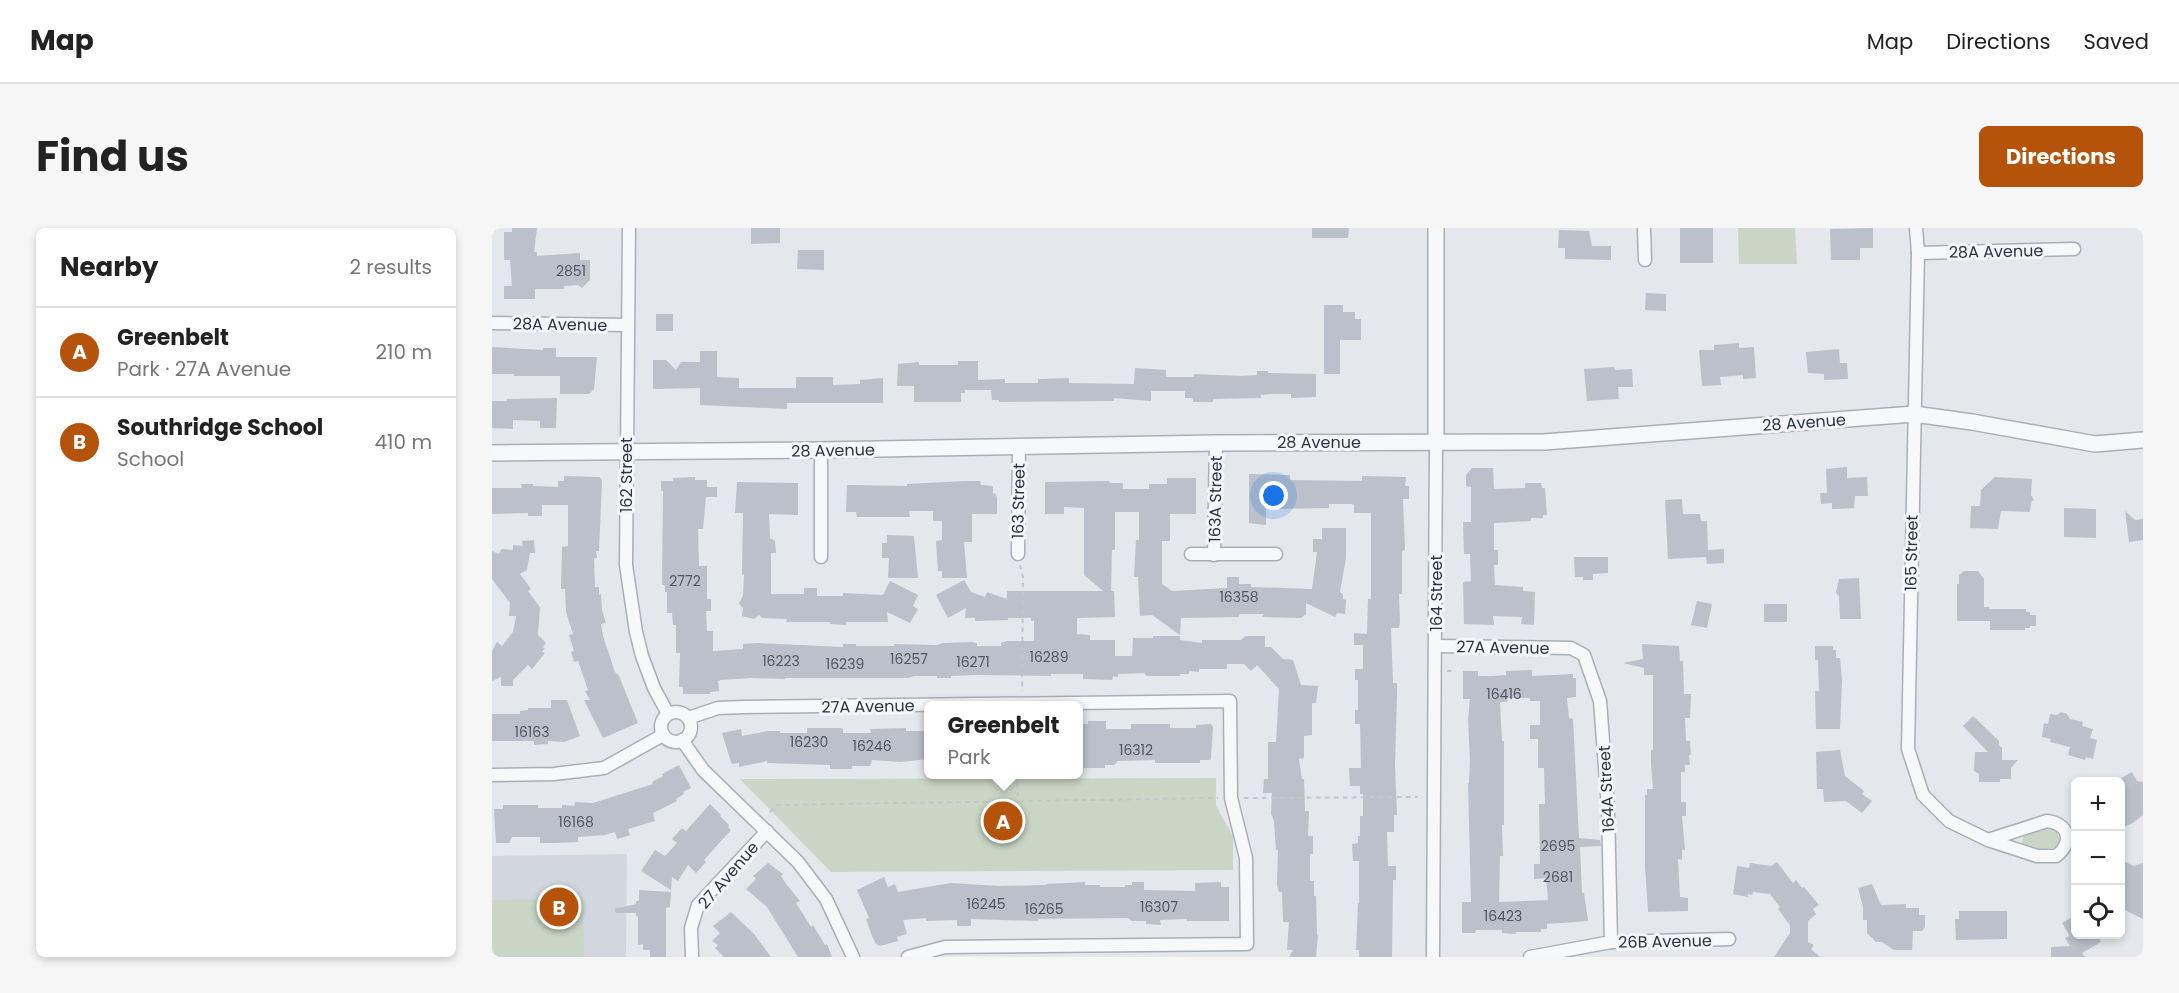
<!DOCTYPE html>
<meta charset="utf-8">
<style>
:root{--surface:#fff;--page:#f6f6f6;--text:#222;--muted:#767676;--line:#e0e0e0;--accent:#b45309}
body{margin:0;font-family:Poppins,sans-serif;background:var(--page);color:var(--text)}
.controls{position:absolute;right:18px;bottom:18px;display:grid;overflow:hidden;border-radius:9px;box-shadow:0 3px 9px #0003}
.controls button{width:54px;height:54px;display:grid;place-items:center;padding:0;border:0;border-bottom:2px solid var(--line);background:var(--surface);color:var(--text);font:30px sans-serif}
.you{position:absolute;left:782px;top:268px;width:21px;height:21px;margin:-15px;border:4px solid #fff;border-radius:50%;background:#1a73e8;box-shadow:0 0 0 9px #1a73e833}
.badge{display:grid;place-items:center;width:39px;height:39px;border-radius:50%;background:var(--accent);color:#fff;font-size:20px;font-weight:700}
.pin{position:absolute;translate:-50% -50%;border:3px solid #fff;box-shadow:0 2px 6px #0006}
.popup{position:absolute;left:432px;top:473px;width:159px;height:78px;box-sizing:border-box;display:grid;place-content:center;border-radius:9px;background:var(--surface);filter:drop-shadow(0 2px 4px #0005);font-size:20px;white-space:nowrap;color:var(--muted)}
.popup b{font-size:22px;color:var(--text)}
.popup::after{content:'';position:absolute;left:50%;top:100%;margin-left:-12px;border:12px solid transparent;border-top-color:var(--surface)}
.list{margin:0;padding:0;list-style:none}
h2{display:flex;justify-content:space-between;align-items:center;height:78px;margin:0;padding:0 24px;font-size:26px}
h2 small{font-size:20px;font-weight:400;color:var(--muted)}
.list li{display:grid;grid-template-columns:39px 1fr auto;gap:18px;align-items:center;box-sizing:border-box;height:90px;padding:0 24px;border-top:2px solid var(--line)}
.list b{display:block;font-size:22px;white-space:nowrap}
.list p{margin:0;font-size:20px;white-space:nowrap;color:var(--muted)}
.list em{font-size:20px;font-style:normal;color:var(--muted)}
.icon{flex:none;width:33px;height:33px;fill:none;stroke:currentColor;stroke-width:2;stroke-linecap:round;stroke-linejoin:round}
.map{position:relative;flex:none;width:1651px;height:729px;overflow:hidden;border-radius:9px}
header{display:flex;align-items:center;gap:36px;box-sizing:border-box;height:84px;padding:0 30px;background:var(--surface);border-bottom:2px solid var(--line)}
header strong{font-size:28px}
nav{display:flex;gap:33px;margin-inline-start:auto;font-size:21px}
.intro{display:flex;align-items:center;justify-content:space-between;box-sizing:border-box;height:144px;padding:0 36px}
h1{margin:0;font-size:42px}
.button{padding:15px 27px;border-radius:9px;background:var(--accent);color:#fff;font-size:21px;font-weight:700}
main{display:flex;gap:36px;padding:0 36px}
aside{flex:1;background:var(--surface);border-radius:9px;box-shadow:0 3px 9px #0003}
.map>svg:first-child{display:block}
</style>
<header>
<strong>Map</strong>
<nav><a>Map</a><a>Directions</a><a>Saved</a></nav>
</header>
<div class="intro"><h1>Find us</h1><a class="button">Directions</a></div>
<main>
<aside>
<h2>Nearby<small>2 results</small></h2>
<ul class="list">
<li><span class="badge">A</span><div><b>Greenbelt</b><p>Park · 27A Avenue</p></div><em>210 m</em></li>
<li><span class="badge">B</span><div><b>Southridge School</b><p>School</p></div><em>410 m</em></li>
</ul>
</aside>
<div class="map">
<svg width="1651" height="729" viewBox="0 0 1651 729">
<rect width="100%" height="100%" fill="#e4e7ec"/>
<path fill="#d2d6de" d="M135 626 134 729H0V628Z"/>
<g fill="#c9d6c5">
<path d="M1246 0H1303L1305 36H1247Z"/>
<path d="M724 550V578L741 608V642L339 644 248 551Z"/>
<path d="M1552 599 1562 600C1581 625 1545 624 1531 616L1530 613 1532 607Z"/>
<path d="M91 671 92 729H0V672Z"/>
</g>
<g fill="#bbc0ca" fill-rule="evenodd">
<path d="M20 0H45L42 24H45V28L88 25V32H98V52L90 60 86 57 72 58V61H43V71H12V58H20L18 32H12V4H20Z"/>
<path d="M259 0H288V15L259 16Z"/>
<path d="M820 0H857L856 10H820Z"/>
<rect x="1188" y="0" width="33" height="35"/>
<path d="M1381 0V20H1368V32H1339L1338 1Z"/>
<path d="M1067 2 1097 3 1100 18H1119V32L1073 31V20H1066Z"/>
<path d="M306 22H332V42L305 41Z"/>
<path d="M1154 65 1174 66V83L1153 82Z"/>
<path d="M832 77H851V84H863V91H869V112H848V146H832Z"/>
<rect x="164" y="86" width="17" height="17"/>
<path d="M1247 115V120L1262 119 1264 150 1251 151V147L1228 149 1229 157 1210 158 1207 122H1222V117Z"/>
<path d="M0 119 51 122V120H64V129H105L102 161 97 166H68V148H22V146H0Z"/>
<path d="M1347 121 1348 135H1355L1356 151 1332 152V146L1316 145 1314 124Z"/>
<path d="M208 123H225V149L247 150V160H304V149H341V157L368 156V152L391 150V175H295V181L208 177V160L161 161V132H174L184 142 189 134H208Z"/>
<path d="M466 133H486V152L513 151V155H546V151L577 150V155L642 156 643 140 674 142V149H702V146L750 148 765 147V143H776V145L824 146V169L799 170V166H778L769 167V170L721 171V174H701V170H693V163H659V173L622 170V173L507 174V172H500L499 162H473V165H469V174H422V158H405L406 136 427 134V137H466Z"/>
<path d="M1122 139 1123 142 1140 141 1141 159H1126L1127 171 1095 173 1092 141Z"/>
<path d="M65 170 64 200H48V193L21 192V201L0 200V173H15V171Z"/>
<path d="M1355 239V250L1375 249 1376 268H1363L1362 280 1343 281H1340V275L1329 276 1328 265H1335L1334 241Z"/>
<path d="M980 240H1001L1002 261 1033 260V255H1049L1050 260H1053L1055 287H1051V290H1039V293L1002 295V322H1006V337H1002L1003 357 1031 359V363L1043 364 1042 397 1029 396 1030 389 1001 388 1002 397 972 396 971 354 979 353 978 326H972L971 294H979V259L974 258V247Z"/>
<path d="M757 246 798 247V252L870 253V248L914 249 913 258H917V271H911L913 322 910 323V366H907L908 394 907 400H899L901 455H905V468L903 537 905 587H902V604H895L896 638H904V652H901L900 729H867V722H864L866 675H867V633H861L860 616 866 615V608H868V588H871V566H868V558H858L857 540H869L868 496H863V482H866V452H863V441H871V417H862V405L875 406 876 371H879V285H862V277L860 276H837V280L774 281V297L757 295Z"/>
<path d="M72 248 108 249 110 253 107 323H104L105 330H102L103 359H107V367L109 366 110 382 114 395 109 396 111 408 123 444 127 448 146 495 111 510 92 472H98L93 463 96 462 86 433 82 434 79 424 82 423 77 407 81 406 74 384 73 361H69L70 319 76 318V277H50V288H36V285L0 286V260H30L29 256H41V258L66 259V253H72Z"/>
<path d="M203 249V252H215V259H225V269H214L211 301H206L207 338H215V371H219V383H214L215 403H221V423L251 421V416L267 415 351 419V416H364V418H402V416L445 417 451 415 479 414 485 415V418H509V415L515 413H542V393H539V390H516V392L483 393V390H473L474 380 456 390 444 367 472 352 479 364 493 369 495 364 515 371V363H611L592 347V280L572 279V286H553V254L617 253 618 255H631V261H657V256H675V250H704V286H678V313H670V356L680 363 735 360V349H747V356H759V359L820 361 825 324H821V311H830V300H854V330L848 364 851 366V371L854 372 853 386 845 385 843 389 814 375V386L809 390 770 389 772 386H747V389L689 390 688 407 660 387 648 388 646 349H642L644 312H647V284H623V322H620L619 363H622L623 389 585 390V406L598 407V412H623V428H640L641 410H661V408H688V412L710 415V412H749L753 408H773V419H779L791 431 801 432 809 457 826 458 824 475H820V507L812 508V530L807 531 810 551H812L813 583H817L816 608H821V626H818V653H822V668H824L825 706 826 707 824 729H797L801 722H795L797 694H791L790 664H787L785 657 786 622H784L782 593 779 586 780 565H771L772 551H776V514H784L787 461 765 437 759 443 752 436H735V441H707V444L697 443V446H688V448H656L653 447V445L626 446V449L621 448 620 452 591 451V446H559V448L485 447 459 448V450H445V448H422L416 450H293V451L259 450 229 452 226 453 227 463 218 464V466H191V459H187L188 425H184V397H181L180 385H175V364H173V357H170L171 263H169V253H181V250Z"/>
<path d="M1503 249 1540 251 1539 267 1542 272 1539 274 1538 284 1509 283 1506 301 1478 300 1479 278H1488L1489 262Z"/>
<path d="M473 253H488L489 257 501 258V266L503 265 505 270V286H480V314H472L475 350H450V343H446L444 313 450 312V293H441V283H417L418 289H365L364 284H354L355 257 415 258V256Z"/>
<path d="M245 254 306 255V287L277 286 278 310 283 313 284 325H279V366H312V360H325V368H351V365L391 367 398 353 426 367 421 378 426 381 418 395 395 384 396 394H354V397L338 396V394H294L295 391 270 390 267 387 262 391 250 388 251 380 247 376 251 367 252 347 250 346 251 285H243Z"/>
<path d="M1190 271 1191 286H1208L1209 293H1215L1216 322 1232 321V335L1215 336 1214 329 1176 331 1173 272Z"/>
<path d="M1572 280 1604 281V310L1572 309Z"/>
<path d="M1633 283 1643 292 1651 291V312L1637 314Z"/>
<path d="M395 307 422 308 426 350H396L397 330H390V315H395Z"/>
<path d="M42 312 43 325H38L35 342 28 346 39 361 36 363 48 379 46 407 54 415 51 419 53 421 50 423 53 425 40 441 36 437 21 452V458H9V449L0 453V423L5 414 10 418 21 404 24 388H17L18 375 0 351V323L7 326 9 321 21 322V317L31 318 30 313Z"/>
<path d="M1082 329H1116V345L1101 346V352H1091V349H1083Z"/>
<path d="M1472 343H1486L1492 351V379H1497V381H1534V384H1538V387H1544V398H1538V400H1533V402H1498V393H1465V356H1467V347Z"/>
<path d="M1367 350 1369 391H1348L1347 368 1344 365 1347 351Z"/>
<path d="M1205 373 1220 376 1215 400 1199 397Z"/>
<rect x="1272" y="376" width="23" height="18"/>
<path d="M1150 416 1187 418 1188 433H1191L1192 466H1199L1198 490H1193L1194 513H1198L1199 527H1197L1198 537H1193V544H1189V574H1194V588H1190L1193 622H1190V632L1186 631 1188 669 1196 670V683L1156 684 1153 638V567H1155V561H1161L1159 536V522H1161V447H1152V440L1131 435 1151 431Z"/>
<path d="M1323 418H1341V422H1344V430H1348L1350 453 1348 501H1324L1323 463H1327L1326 432H1323Z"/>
<path d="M1040 442V448L1081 446V450H1084V469L1075 470 1077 490 1081 491 1087 610 1108 612 1109 618 1088 619 1090 665H1092L1096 693 1055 696V701H1049V704H1024V706L1010 705V702H984L983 705H970V674H979L976 555H977L978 533 976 492 978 471H971V443H986V448H1001L1014 447V443ZM1016 470H1038V473H1048V497H1038V511H1046V540H1052L1053 576H1047L1048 636H1042V651L1054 650 1056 672 1007 674 1008 628H1011L1010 597H1012V513H1010L1008 474H1015Z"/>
<path d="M59 472H75L88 508 72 514 56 513V516L42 517V513H0V486H28V483L36 482V480H59Z"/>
<path d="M1569 484 1575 486 1578 491 1591 494 1590 498 1601 501 1598 510 1605 512 1601 531 1594 529 1593 532 1576 527 1578 519 1558 514 1559 511 1550 509 1552 495 1556 496 1558 486 1565 487Z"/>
<path d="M1481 488 1507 513V517L1510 520V532H1526L1519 540V551H1508V554H1487V546L1482 543 1483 524H1496L1471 498Z"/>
<path d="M596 493H614V501H639V496H678V500H704V497L719 496 721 499 719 530 718 532H708V535H663V532L626 533 622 537H613V540H586V496H596Z"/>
<path d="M315 500H349L351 501V505H379L378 501 414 500V503H436V531L409 534 380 532 378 538H360V541H338V537L275 535V533L247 539V535L240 536 239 534 230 505 249 501 250 508 276 503H288V505H315Z"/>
<path d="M1348 522 1353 548 1372 563 1370 566 1380 573 1370 585 1354 573 1332 574 1331 561H1325L1324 524Z"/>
<path d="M187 537 199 560 191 564 192 566 184 571 185 573 161 585 163 593 136 601 138 607 125 611 123 604 113 607 86 609V614L62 615H48V609H20L17 615H4L2 581H11V577H46V580H70V577L82 578 83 574 101 575 161 556 160 554 171 548 170 546Z"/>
<path d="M1640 544 1645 553 1651 554V587L1641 595 1629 600V550Z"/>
<path d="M218 576 229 587 228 588 237 597 236 599 239 602 212 632 214 634 204 645 196 637 186 653 180 649 179 662 149 643 163 622 173 628 185 615 180 611 190 600 194 603Z"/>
<path d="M1629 632 1642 638 1651 635V691L1629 680Z"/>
<path d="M1285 634 1301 655 1304 652 1310 660 1312 659 1327 677 1321 681 1324 686 1316 693V714L1322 717 1319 721 1328 729H1282L1298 705V697L1286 681 1288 679 1278 666 1261 664 1260 667 1256 666V669L1241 666 1245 638 1257 640 1258 635 1279 638Z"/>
<path d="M276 635 291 646 289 648 295 657 308 673 304 675 319 699 321 697 333 717 335 716 340 729H306L275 679 254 661 264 651 261 648Z"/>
<path d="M392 649 396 659 403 656 406 664 459 655 507 658 554 657V656L593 654V657H608V659H633V657H640V654H652V662L703 663V655L729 654V659H737V693H695V691L668 692 669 697 654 696V693H640L636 690 546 691V693L479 691V698H465V692L434 693V690L411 692 415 706 405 709 406 713 388 718 384 716 380 708 374 691 377 690 365 662Z"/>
<path d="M1380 656 1389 677 1414 676V680H1427V687H1433V699L1430 703H1421L1420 722H1402L1390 714H1384L1375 705V692H1371V679L1366 660Z"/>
<path d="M147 662 179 664 178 679 174 680V729H158V722H151V716L146 717V688H144V685H124L123 681 144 676V673H147Z"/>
<path d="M1467 683H1515V711L1464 712 1463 691H1467Z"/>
<path d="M239 684 262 706 279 729H232L223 720 226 717 220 713 228 705 221 698Z"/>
<path d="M1584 687V706H1605L1609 714 1590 725 1593 729H1559V719L1578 718 1573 710 1578 708 1570 695Z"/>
</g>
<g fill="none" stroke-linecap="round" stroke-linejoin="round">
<defs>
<g id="minor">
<path d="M137 0 134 337 144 404 150 428 162 460 176 486"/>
<path d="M1152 0 1153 32"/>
<path d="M1424 0 1426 25 1416 521 1431 567 1457 593 1496 612 1545 628H1564C1582 614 1577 596 1555 593L1496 612"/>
<path d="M1426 25 1582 21"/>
<path d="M0 95 135 97"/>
<path d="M329 222V329"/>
<path d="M526 326 527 219"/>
<path d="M699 326H784"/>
<path d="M722 327 724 215"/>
<path d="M944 418 1079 420 1092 427 1108 473 1116 579 1119 714"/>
<circle cx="184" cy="499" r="15"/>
<path d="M196 490 226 480 251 479 738 473 739 570 754 630 755 716 453 719 416 729"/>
<path d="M190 512 211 542 306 634 334 671 361 729"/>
<path d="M0 547 62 546 112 540 171 507"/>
<path d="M200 729 199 700 206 677 275 603"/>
<path d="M941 729 944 214"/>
<path d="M1038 729 1119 714 1237 711"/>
</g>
<g id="tertiary">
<path d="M944 214V0"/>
<path d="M0 225 329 222 724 215 1052 214 1422 186 1480 194 1603 216 1651 212"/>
</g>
</defs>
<use href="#minor" stroke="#a9aeb7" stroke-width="15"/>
<use href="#tertiary" stroke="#a9aeb7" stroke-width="18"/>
<g stroke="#c2c5cb" stroke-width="2" stroke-dasharray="4.5 4.5" stroke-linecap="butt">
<path d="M528 337 531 349 530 463"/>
<path d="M955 443H964"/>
<path d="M525 546 526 574"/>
<path d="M752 570 926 569"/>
<path d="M278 584 285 577 726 570"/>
</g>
<use href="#minor" stroke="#f7f8fa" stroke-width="12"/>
<use href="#tertiary" stroke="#f7f8fa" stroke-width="15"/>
</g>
<g text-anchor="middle" stroke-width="6" stroke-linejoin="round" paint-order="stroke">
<g font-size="14" fill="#4f5766">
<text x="79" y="48">2851</text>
<text x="193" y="358">2772</text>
<text x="747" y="374">16358</text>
<text x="557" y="434">16289</text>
<text x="417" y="436">16257</text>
<text x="289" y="438">16223</text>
<text x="481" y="439">16271</text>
<text x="353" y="441">16239</text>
<text x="1012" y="471">16416</text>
<text x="40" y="509">16163</text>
<text x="317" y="519">16230</text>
<text x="380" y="523">16246</text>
<text x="644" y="527">16312</text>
<text x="84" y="599">16168</text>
<text x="1066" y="623">2695</text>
<text x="1066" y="654">2681</text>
<text x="494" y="681">16245</text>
<text x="667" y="684">16307</text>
<text x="552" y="686">16265</text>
<text x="1011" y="693">16423</text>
</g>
<g font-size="16" fill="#2b3445" stroke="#f4f6f9">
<text transform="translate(1504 23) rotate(-1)" y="6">28A Avenue</text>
<text transform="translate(68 96) rotate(1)" y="6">28A Avenue</text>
<text transform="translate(1312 194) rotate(-4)" y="6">28 Avenue</text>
<text x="827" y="220">28 Avenue</text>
<text transform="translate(341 222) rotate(-1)" y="6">28 Avenue</text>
<text transform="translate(134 247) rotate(-90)" y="6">162 Street</text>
<text transform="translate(723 271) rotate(-89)" y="6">163A Street</text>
<text transform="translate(526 273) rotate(-89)" y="6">163 Street</text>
<text transform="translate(1419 325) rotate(-89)" y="6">165 Street</text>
<text transform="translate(944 365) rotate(-90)" y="6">164 Street</text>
<text transform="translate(1011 419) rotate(1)" y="6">27A Avenue</text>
<text transform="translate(376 478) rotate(-1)" y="6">27A Avenue</text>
<text transform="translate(1114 561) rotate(-93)" y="6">164A Street</text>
<text transform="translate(236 647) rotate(-49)" y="6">27 Avenue</text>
<text transform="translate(1173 713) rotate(-1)" y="6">26B Avenue</text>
</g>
</g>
</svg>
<div class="controls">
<button>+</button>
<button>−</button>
<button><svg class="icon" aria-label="locate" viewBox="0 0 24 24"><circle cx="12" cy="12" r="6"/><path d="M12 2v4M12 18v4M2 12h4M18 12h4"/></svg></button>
</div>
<div class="you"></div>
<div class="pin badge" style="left:511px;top:593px">A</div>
<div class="popup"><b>Greenbelt</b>Park</div>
<div class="pin badge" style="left:67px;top:679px">B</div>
</div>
</main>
